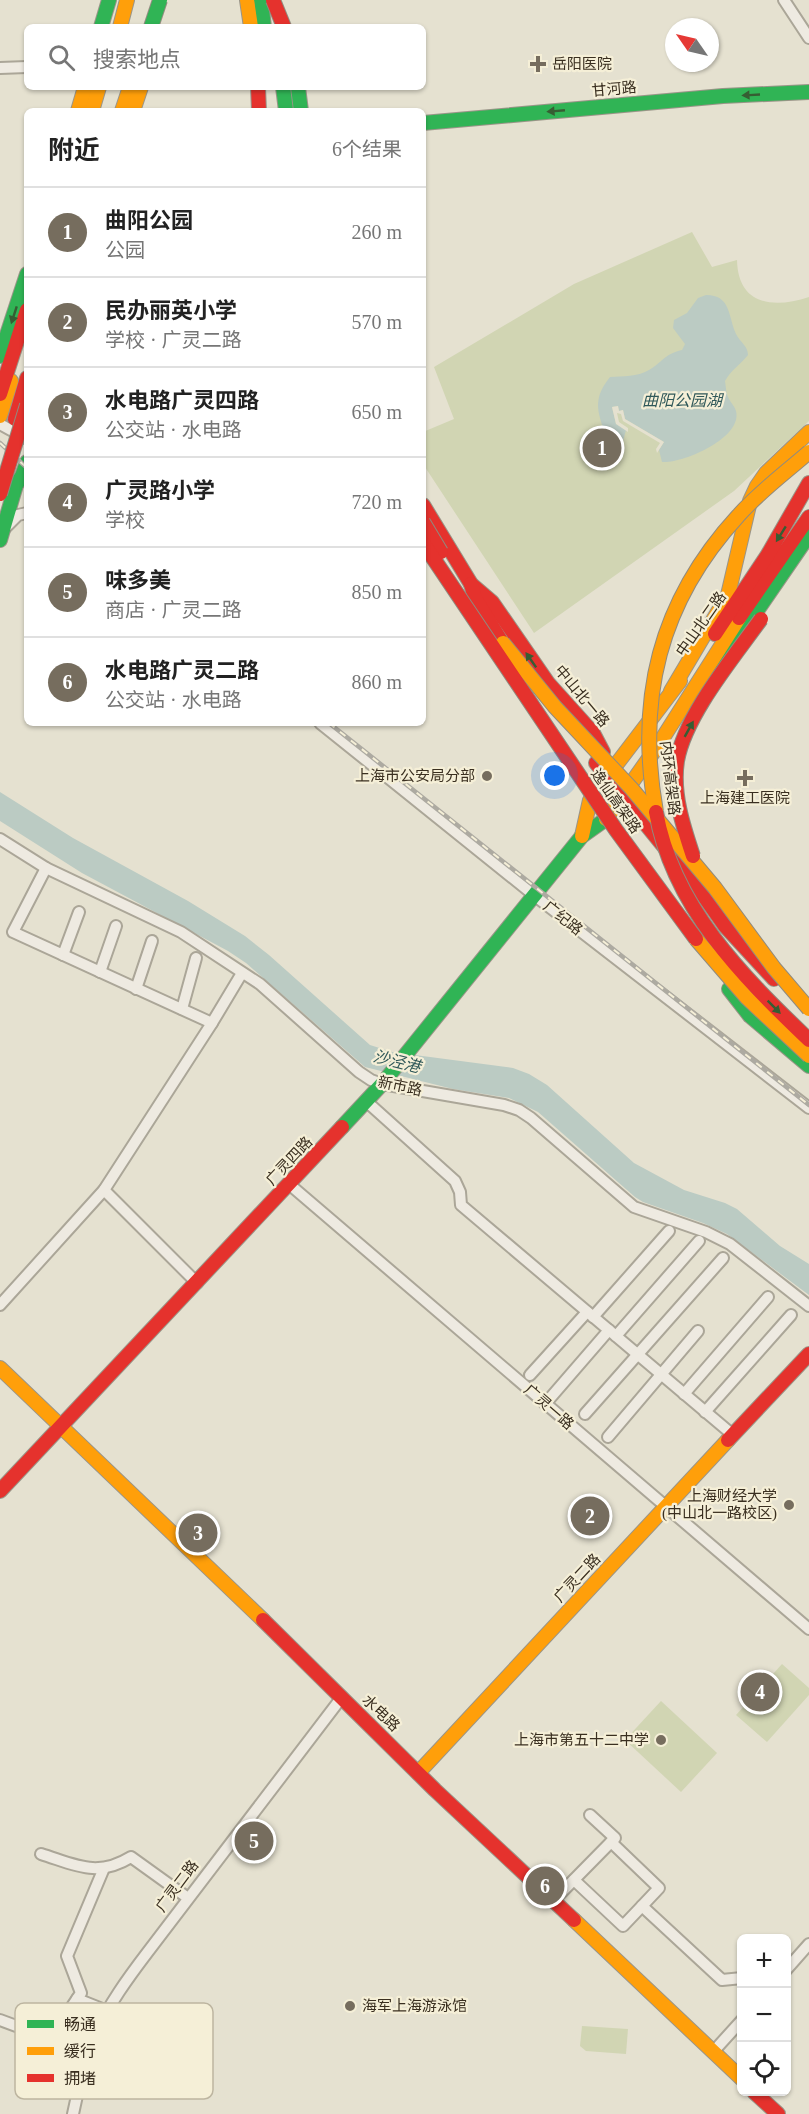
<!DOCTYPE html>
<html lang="zh">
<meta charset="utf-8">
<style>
:root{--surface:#fff;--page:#f6f6f6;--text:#222;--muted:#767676;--line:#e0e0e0;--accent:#766d5e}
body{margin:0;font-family:"Times New Roman","Noto Sans SC",serif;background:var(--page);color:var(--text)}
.controls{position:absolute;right:18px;bottom:18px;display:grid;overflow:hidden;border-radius:9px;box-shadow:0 2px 4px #0004}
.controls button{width:54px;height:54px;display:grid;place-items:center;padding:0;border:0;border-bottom:2px solid var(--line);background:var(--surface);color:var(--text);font:30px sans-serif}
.compass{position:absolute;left:665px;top:18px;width:54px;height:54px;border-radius:50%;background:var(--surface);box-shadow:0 2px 4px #0004;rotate:304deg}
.you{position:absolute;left:555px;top:776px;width:21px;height:21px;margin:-15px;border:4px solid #fff;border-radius:50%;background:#1a73e8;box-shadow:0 0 0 9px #1a73e833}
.badge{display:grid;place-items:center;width:39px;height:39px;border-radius:50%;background:var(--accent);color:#fff;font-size:20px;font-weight:700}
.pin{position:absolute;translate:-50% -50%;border:3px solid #fff;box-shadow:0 2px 6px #0006}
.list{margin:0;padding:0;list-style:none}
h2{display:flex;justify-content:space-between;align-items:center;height:78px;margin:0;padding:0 24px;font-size:26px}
h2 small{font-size:20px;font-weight:400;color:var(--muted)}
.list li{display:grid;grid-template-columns:39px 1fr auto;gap:18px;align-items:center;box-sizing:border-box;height:90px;padding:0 24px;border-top:2px solid var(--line)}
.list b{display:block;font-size:22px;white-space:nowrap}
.list p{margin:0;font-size:20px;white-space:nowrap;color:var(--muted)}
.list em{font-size:20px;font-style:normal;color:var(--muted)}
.icon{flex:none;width:33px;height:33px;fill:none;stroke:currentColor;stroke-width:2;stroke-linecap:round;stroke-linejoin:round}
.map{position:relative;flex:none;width:809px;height:2114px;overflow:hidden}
.search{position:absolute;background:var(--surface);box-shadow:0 2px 4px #0004;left:24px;top:24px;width:402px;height:66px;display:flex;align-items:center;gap:15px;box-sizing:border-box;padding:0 21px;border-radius:9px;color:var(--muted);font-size:22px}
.panel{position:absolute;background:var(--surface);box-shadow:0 2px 4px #0004;left:24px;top:108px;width:402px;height:618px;border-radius:9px}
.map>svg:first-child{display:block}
</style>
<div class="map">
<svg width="809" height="2114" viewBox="0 0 809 2114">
<rect width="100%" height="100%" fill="#e5e1d0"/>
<g fill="#d1d5b3">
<path d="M692 232 712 267 737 260C738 305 773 309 809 297V421L734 491 534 633 423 464V432L454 419 434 367 574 284Z"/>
<path d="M782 1664 809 1688V1695L767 1742 736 1715Z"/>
<path d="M661 1701 717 1753 681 1792 625 1740Z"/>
<path d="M582 2026 628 2029 626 2054 586 2051 580 2046Z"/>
</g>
<g fill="#bbcbc3">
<path d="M706 295C731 295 728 316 736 334 740 342 748 346 748 355 740 365 731 370 725 381 726 387 726 394 729 399 731 403 735 407 736 411 743 438 682 464 662 462L659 450 664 442 625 419 623 410 619 411 618 406 612 407 616 424 626 430 623 441 614 450 608 446C602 417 588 404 610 377 623 376 637 377 649 370 663 362 664 354 682 350L685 344 673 328 674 320 687 313 698 298Z"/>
<path d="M0 792 73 838 188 901 245 936 269 955 370 1045 392 1052 513 1068 529 1074 547 1085 634 1163 684 1190 725 1203 737 1209 780 1246 809 1264V1295L727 1234 703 1223 643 1202 635 1197 538 1112 509 1098 453 1089 365 1067 246 963 228 951 82 873 0 821Z"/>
</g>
<path fill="#e5e1d0" d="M618 406 619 411 623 410 625 419 664 442 657 453 656 449 660 443 623 421 621 414 617 413 619 422 628 428V432L616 424 612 407Z"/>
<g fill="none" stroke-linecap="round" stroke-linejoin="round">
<defs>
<g id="street">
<path d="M784 0 809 38"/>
<path d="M0 68 27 67"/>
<path d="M0 424 27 439"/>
<path d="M5 528 18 515 27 513"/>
<path d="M320 723 534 895 809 1108"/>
<path d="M0 839 46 868 181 932 260 984 359 1072 371 1080 382 1084 504 1105 519 1110 531 1118 634 1207 706 1232 730 1244 809 1306"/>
<path d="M46 868 13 932 212 1023"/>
<path d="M63 955 79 912"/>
<path d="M100 972 116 926"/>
<path d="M136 989 152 941"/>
<path d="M182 1009 196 958"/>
<path d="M366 1101 455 1181 460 1192 461 1205 733 1435"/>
<path d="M289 1184 809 1629"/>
<path d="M104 1190 197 1283"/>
<path d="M0 1305 104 1190 212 1023 242 973"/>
<path d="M593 1317 669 1231"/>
<path d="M616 1336 699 1241"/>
<path d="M530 1375 587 1312"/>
<path d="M684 1394 768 1297"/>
<path d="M545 1404 609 1330"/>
<path d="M705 1412 791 1315"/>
<path d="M585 1414 723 1258"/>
<path d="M608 1437 698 1331"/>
<path d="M590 1815 615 1838 611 1842 659 1888 642 1906 722 1980 742 1978"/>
<path d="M41 1854C76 1865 97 1878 131 1857L188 1898"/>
<path d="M574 1880 623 1926 642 1906"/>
<path d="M553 1901 611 1842"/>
<path d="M786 1970 809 1944"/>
<path d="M77 1999 107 2011"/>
<path d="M0 2020 35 2033 61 2023 81 1993 67 1956 104 1868"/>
<path d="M713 2052 742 2020"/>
<path d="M73 2114C79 2086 85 2059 96 2033 109 2004 128 1978 147 1953L342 1697"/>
</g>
<g id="fast">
<path d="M261 0 264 27"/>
<path d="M101 27 109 0"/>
<path d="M283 87 286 111"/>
<path d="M298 87 301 111"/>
<path d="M423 123 723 96 809 92"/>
<path d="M0 356 27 274"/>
<path d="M0 540 16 485 22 476 27 462"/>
<path d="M706 674 739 637 809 535"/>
<path d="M729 989 750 1016 809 1066"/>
<path d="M342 1127 382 1084 582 836 606 819"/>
</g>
<g id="slow">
<path d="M247 0 251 27"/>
<path d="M120 27 127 0"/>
<path d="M78 111 85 87"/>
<path d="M92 111 99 87"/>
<path d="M122 111 130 87"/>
<path d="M133 111 141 87"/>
<path d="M0 416 11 381"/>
<path d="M671 691 728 595 750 501 757 486 766 473 809 432"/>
<path d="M606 778 680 681"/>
<path d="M606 819 657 747 739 618"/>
<path d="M582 836 590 800"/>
<path d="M0 1368 263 1620"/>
<path d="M418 1773 728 1440"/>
<path d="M574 1920 742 2079"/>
</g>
<g id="jam">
<path d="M258 87 259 111"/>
<path d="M0 394 27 310"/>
<path d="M15 419 27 378"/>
<path d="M423 505 471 584 492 602 548 683 593 733 603 752"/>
<path d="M471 584 475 598 509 654"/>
<path d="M739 618 809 517"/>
<path d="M715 634 767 556 809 483"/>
<path d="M596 763 701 892 725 926 774 979"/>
<path d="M728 1440 809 1354"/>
<path d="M0 1491 342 1127"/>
<path d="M263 1620 435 1790 574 1920"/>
<path d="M754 2092 778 2114"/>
</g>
</defs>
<use href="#street" stroke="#aba698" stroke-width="14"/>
<use href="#fast" stroke="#9a9588" stroke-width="16"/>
<use href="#slow" stroke="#9a9588" stroke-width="16"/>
<use href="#jam" stroke="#9a9588" stroke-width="16"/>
<use href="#street" stroke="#eeeae1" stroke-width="10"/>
<use href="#fast" stroke="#30b455" stroke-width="14"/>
<use href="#slow" stroke="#ff9f0a" stroke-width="14"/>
<use href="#jam" stroke="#e5322d" stroke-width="14"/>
<defs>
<g id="rail">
<path d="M0 443 27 468"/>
<path d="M329 723 809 1105"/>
</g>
</defs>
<use href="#rail" stroke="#adaaa1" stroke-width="4.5"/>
<use href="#rail" stroke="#f5efd7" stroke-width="2" stroke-dasharray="7" stroke-linecap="butt"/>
<defs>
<path id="fast-bridge" d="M151 27 160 0"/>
<g id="slow-bridge">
<path d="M503 643 555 707 631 788 715 888 774 968 809 1009"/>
<path d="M656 812C636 699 659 602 738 516 759 492 785 473 809 452"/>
<path d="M696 939 747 998 809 1056"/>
</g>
<g id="jam-bridge">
<path d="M273 0 284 27"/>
<path d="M0 494 27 405"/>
<path d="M423 522 441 552"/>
<path d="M423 543 616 830 696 939"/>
<path d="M656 812C673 907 742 976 809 1040"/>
<path d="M693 856C683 826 672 793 677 761 685 715 734 657 761 619"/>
</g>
</defs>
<use href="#fast-bridge" stroke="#908b7f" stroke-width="16" stroke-linecap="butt"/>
<use href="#slow-bridge" stroke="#908b7f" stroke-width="16" stroke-linecap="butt"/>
<use href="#jam-bridge" stroke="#908b7f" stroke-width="16" stroke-linecap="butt"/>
<use href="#fast-bridge" stroke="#30b455" stroke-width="14"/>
<use href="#slow-bridge" stroke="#ff9f0a" stroke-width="14"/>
<use href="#jam-bridge" stroke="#e5322d" stroke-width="14"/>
</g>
<defs><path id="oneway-solid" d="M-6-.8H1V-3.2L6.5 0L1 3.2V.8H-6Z" transform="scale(1.5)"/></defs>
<g fill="#365e33">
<use href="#oneway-solid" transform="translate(751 95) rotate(177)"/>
<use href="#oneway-solid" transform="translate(556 111) rotate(175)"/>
<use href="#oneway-solid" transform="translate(14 315) rotate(108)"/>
<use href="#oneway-solid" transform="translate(781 534) rotate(122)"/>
<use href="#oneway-solid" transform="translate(531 660) rotate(-125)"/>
<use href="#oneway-solid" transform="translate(689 729) rotate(-61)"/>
<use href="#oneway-solid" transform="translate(774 1007) rotate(45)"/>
</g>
<g fill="#766d5e" stroke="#f5efd7" stroke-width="2">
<path d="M535 55h6v6h6v6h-6v6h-6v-6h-6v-6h6z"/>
<circle cx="487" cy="776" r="6"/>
<path d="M742 769h6v6h6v6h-6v6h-6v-6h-6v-6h6z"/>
<circle cx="789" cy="1505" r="6"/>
<circle cx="661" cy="1740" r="6"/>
<circle cx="350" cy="2006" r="6"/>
</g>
<g text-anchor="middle" stroke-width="4.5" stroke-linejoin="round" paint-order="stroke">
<g font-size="15" fill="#3a2f20" stroke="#f5efd7" text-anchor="end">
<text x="552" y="69" text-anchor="start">岳阳医院</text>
<text x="475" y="781">上海市公安局分部</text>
<text x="745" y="803" text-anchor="middle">上海建工医院</text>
<text x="777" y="1501">上海财经大学<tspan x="777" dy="17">(中山北一路校区)</tspan></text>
<text x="649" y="1745">上海市第五十二中学</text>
<text x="362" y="2011" text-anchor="start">海军上海游泳馆</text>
</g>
<g font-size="15" fill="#3a2f20" stroke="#f5efd7">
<text transform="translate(614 89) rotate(-5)" y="5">甘河路</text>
<text transform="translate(701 624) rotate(-55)" y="5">中山北二路</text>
<text transform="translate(582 696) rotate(50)" y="5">中山北一路</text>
<text transform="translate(670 778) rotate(83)" y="5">内环高架路</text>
<text transform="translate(616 801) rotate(55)" y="5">逸仙高架路</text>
<text transform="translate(563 918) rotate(38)" y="5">广纪路</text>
<text transform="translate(400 1086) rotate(12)" y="5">新市路</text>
<text transform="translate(289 1161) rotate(-47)" y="5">广灵四路</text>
<text transform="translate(549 1407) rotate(41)" y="5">广灵一路</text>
<text transform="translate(577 1578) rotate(-47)" y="5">广灵二路</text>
<text transform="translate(381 1713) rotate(44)" y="5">水电路</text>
<text transform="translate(177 1886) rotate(-53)" y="5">广灵二路</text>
</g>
<g font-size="16" font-style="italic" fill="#305859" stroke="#f5efd7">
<text x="682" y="406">曲阳公园湖</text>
<text transform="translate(397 1061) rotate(14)" y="6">沙泾港</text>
</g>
</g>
<rect x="15" y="2003" width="198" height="96" rx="9" fill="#f5efd7" stroke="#bdb5a0" stroke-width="1.5"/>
<rect x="27" y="2020" width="27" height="8" fill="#30b455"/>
<rect x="27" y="2047" width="27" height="8" fill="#ff9f0a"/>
<rect x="27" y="2074" width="27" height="8" fill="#e5322d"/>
<g font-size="16" fill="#3a2f20">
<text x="64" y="2030">畅通</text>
<text x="64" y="2057">缓行</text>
<text x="64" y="2084">拥堵</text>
</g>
</svg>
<div class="controls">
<button>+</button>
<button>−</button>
<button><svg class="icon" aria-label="locate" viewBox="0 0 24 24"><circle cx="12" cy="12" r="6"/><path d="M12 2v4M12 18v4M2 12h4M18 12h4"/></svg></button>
</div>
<svg class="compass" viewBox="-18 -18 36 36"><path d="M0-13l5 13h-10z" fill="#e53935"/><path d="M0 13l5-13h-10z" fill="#767676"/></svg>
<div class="you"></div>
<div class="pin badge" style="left:602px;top:448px">1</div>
<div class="pin badge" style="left:590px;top:1516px">2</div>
<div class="pin badge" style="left:198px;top:1533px">3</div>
<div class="pin badge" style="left:760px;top:1692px">4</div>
<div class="pin badge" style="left:254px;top:1841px">5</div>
<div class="pin badge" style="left:545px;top:1886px">6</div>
<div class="search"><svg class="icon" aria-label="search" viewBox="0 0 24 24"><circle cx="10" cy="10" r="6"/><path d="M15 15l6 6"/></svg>搜索地点</div>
<section class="panel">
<h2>附近<small>6个结果</small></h2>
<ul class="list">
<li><span class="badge">1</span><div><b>曲阳公园</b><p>公园</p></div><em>260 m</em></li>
<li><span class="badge">2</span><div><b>民办丽英小学</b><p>学校 · 广灵二路</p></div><em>570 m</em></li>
<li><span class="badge">3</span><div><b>水电路广灵四路</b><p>公交站 · 水电路</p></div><em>650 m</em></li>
<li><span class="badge">4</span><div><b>广灵路小学</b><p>学校</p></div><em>720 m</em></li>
<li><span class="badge">5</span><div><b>味多美</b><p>商店 · 广灵二路</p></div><em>850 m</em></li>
<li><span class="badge">6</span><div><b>水电路广灵二路</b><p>公交站 · 水电路</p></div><em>860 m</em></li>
</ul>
</section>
</div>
